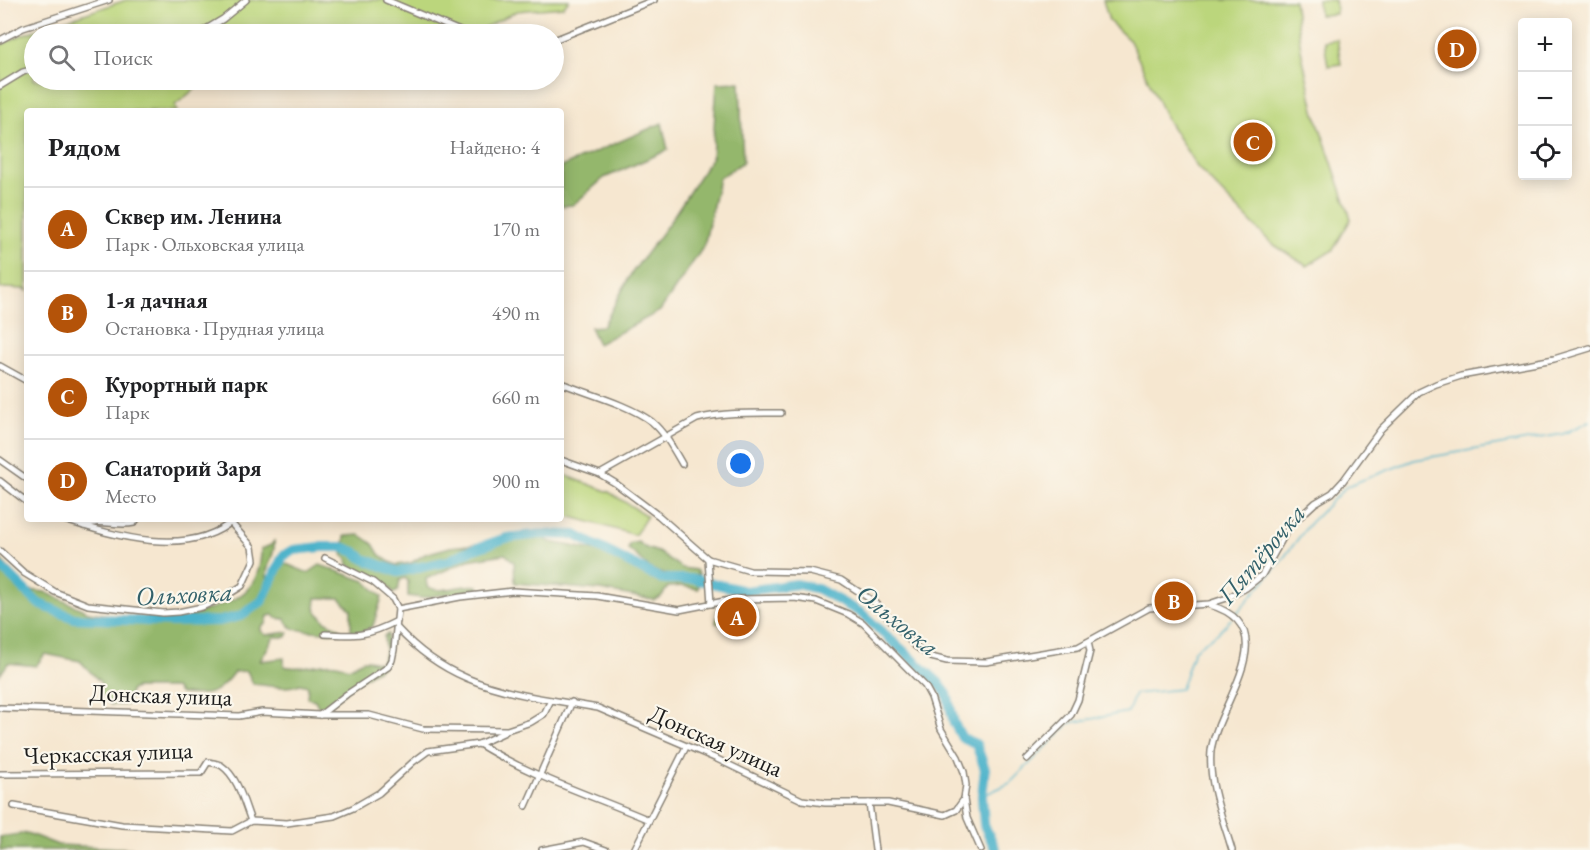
<!DOCTYPE html>
<html lang="ru">
<meta charset="utf-8">
<style>
:root{--surface:#fff;--page:#f6f6f6;--text:#202124;--muted:#757577;--line:#e0e0e0;--accent:#b45309}
body{margin:0;font-family:"EB Garamond",serif;background:var(--page);color:var(--text)}
.controls{position:absolute;right:18px;top:18px;display:grid;overflow:hidden;border-radius:6px;box-shadow:0 3px 15px #0003}
.controls button{width:54px;height:54px;display:grid;place-items:center;padding:0;border:0;border-bottom:2px solid var(--line);background:var(--surface);color:var(--text);font:30px sans-serif}
.you{position:absolute;left:741px;top:464px;width:21px;height:21px;margin:-15px;border:4px solid #fff;border-radius:50%;background:#1a73e8;box-shadow:0 0 0 9px #1a73e833}
.badge{display:grid;place-items:center;width:39px;height:39px;border-radius:50%;background:var(--accent);color:#fff;font-size:20px;font-weight:700}
.pin{position:absolute;translate:-50% -50%;border:3px solid #fff;box-shadow:0 2px 6px #0006}
.list{margin:0;padding:0;list-style:none}
h2{display:flex;justify-content:space-between;align-items:center;height:78px;margin:0;padding:0 24px;font-size:26px}
h2 small{font-size:20px;font-weight:400;color:var(--muted)}
.list li{display:grid;grid-template-columns:39px 1fr auto;gap:18px;align-items:center;box-sizing:border-box;height:84px;padding:0 24px;border-top:2px solid var(--line)}
.list b{display:block;font-size:22px;white-space:nowrap}
.list p{margin:0;font-size:20px;white-space:nowrap;color:var(--muted)}
.list em{font-size:20px;font-style:normal;color:var(--muted)}
.icon{flex:none;width:33px;height:33px;fill:none;stroke:currentColor;stroke-width:2;stroke-linecap:round;stroke-linejoin:round}
.map{position:relative;flex:none;width:1590px;height:850px;overflow:hidden}
.search{position:absolute;background:var(--surface);box-shadow:0 3px 15px #0003;left:24px;top:24px;width:540px;height:66px;display:flex;align-items:center;gap:15px;box-sizing:border-box;padding:0 21px;border-radius:33px;color:var(--muted);font-size:22px}
.panel{position:absolute;background:var(--surface);box-shadow:0 3px 15px #0003;left:24px;top:108px;width:540px;height:414px;border-radius:6px}
.map>svg:first-child{display:block}
</style>
<div class="map">
<svg width="1590" height="850" viewBox="0 0 1590 850">
<rect width="100%" height="100%" fill="#fbf7ec"/>
<filter id="ink" filterUnits="userSpaceOnUse"><feTurbulence type="fractalNoise" baseFrequency=".0167" numOctaves="2"/><feDisplacementMap in="SourceGraphic" scale="12" xChannelSelector="R" yChannelSelector="G"/><feConvolveMatrix kernelMatrix="1 2 1 2 8 2 1 2 1" color-interpolation-filters="sRGB"/></filter>
<filter id="wash" filterUnits="userSpaceOnUse"><feTurbulence type="fractalNoise" baseFrequency=".008" numOctaves="4" result="noise"/><feDisplacementMap in="SourceGraphic" scale="24" xChannelSelector="R" yChannelSelector="G"/><feGaussianBlur stdDeviation="1.35" result="paint"/><feColorMatrix in="noise" values="0 0 0 0 0 0 0 0 0 0 0 0 0 0 0 0 0 1.4 0 .05"/><feComposite in="paint" operator="in"/></filter>
<g filter="url(#wash)">
<rect width="100%" height="100%" fill="#f6e7d0"/>
<g fill="#bbd67c" stroke="#6c794c" stroke-width="1.5">
<path d="M126 0H569L563 7 517 11 476 32 467 34H419L400 32 382 34H297L293 30 283 34H34V80H206L175 105 177 111H27V291L25 289 3 288 0 289V45L24 34Z"/>
<path d="M1103 0H1294L1301 50 1314 110 1351 219 1333 250 1307 266 1271 243 1197 167 1166 118 1130 41 1109 21Z"/>
<path d="M1318 0H1335L1336 14 1319 15Z"/>
<path d="M1337 39 1341 64 1328 66 1324 41Z"/>
<path d="M562 474 609 492 647 516 635 535 561 514Z"/>
<path d="M719 609 759 611 756 630 716 623Z"/>
</g>
<g fill="#94b76c" stroke="#586a44" stroke-width="1.5">
<path d="M740 82 743 162 719 178 704 246 660 311 598 344 590 327 603 326 631 274 669 223 712 157 717 83Z"/>
<path d="M662 123 668 150 604 178 573 205 561 206V167Z"/>
<path d="M360 535 373 544 379 554 388 561 396 565 411 563 425 554 450 547 477 544 485 548 507 541 543 537 550 542 598 551 656 581 699 583 698 589 683 586 668 587 661 597 654 600 600 590 515 583 514 562 505 554 468 560 426 579 427 586C442 596 462 582 478 586V589L421 598 408 596V581L405 578 400 580 398 591 394 593 386 584 348 565 347 558 343 556 345 536Z"/>
<path d="M274 541C277 560 258 570 272 585L284 563 308 573 320 565 365 581 382 597 373 626 364 631 351 633V610L340 598H316L315 609 325 621 339 628 341 633C330 631 299 633 291 627 288 625 287 622 285 619L276 618 273 615 268 616 266 624 261 627V631L266 635 289 632 287 637H274L260 661 284 658V666C305 672 328 656 348 668 354 666 356 663 361 661 367 658 375 662 381 663L385 652 384 636 388 634 386 661 382 667 355 683 321 712 315 700 307 698 308 686 300 684C286 690 267 685 253 684L247 671 234 672C215 697 209 695 180 694L175 688H135L131 690 126 705H111L100 693 101 683 80 661 45 654 36 666 8 663 0 675V559L29 590 45 592 88 612 107 615 114 622 180 625C186 616 193 615 203 611 238 600 261 591 261 549L271 545Z"/>
<path d="M638 542 646 548 658 552 682 568 696 570 699 574C685 578 659 576 647 566 641 560 635 554 628 549L629 544Z"/>
<path d="M27 833 58 845 163 850H0V837Z"/>
</g>
<g fill="none" stroke-linecap="round" stroke-linejoin="round">
<g stroke="#4bb2ca" stroke-width="1.5">
<path d="M1235 615 1282 560 1310 523 1347 486 1414 460 1563 434 1590 421"/>
<path d="M982 796 1010 783 1070 723 1128 712 1135 694 1181 689 1194 650 1218 633 1231 619"/>
</g>
<path stroke="#4bb2ca" stroke-width="10" d="M0 566 39 604 74 618 173 622 220 621 241 616 262 601 283 556 294 550 321 547H342L355 552 364 559 398 572 449 561 466 552 506 538 541 534 575 535 661 579H694L746 591 797 584 818 589 861 613 938 682 947 694 954 723 962 738 976 744 985 769 982 796 984 825 996 850"/>
</g>
</g>
<g filter="url(#ink)">
<g fill="none" stroke-linecap="round" stroke-linejoin="round">
<defs>
<g id="minor">
<path d="M386 0 467 34"/>
<path d="M198 34 223 19 246 0"/>
<path d="M0 40 23 28 109 0"/>
<path d="M554 40 654 0"/>
<path d="M0 86 23 72 34 69"/>
<path d="M0 366 27 381"/>
<path d="M561 383C588 394 630 405 652 422 665 433 674 450 682 464"/>
<path d="M0 460 27 479"/>
<path d="M561 460 600 474 615 483 659 516 708 559 750 571 810 572 841 580 873 601 915 646 931 657 947 661 986 662 1078 647 1149 608 1209 604 1227 598 1246 588 1262 575 1289 527 1315 503 1332 493 1343 481 1381 429 1419 392 1436 384 1461 376 1554 359 1590 348"/>
<path d="M600 474 697 419C725 412 753 413 781 413"/>
<path d="M0 481 27 502"/>
<path d="M61 519C112 535 189 560 235 519"/>
<path d="M84 526C99 518 117 527 134 523L137 519"/>
<path d="M0 551 24 573 55 592 88 605 163 613 178 612 202 607 226 596 242 586 254 560 252 547 231 523"/>
<path d="M708 559 711 604"/>
<path d="M1210 605C1288 628 1217 704 1211 751 1208 784 1223 819 1232 850"/>
<path d="M397 628C441 676 489 690 551 700"/>
<path d="M325 634C357 636 368 636 397 621"/>
<path d="M0 708 239 716 262 712 320 715H369L423 729 507 730 531 722 544 714 551 700 598 708 717 759 802 800 825 803H888L945 815 956 810 964 799 966 785 964 772 958 757 941 729 931 697 925 686 863 623 848 614 816 601 794 598 735 599 679 610 597 596 513 591 460 597 398 609"/>
<path d="M320 715 347 694 388 667 392 660 394 650 398 609 393 599 373 582 325 558"/>
<path d="M479 744C530 776 593 796 649 820"/>
<path d="M1027 759 1071 715 1078 700 1090 651 1088 642"/>
<path d="M0 774 201 773 208 762C212 763 218 763 222 766 238 777 244 803 251 821"/>
<path d="M964 799 967 818 981 850"/>
<path d="M869 803 875 850"/>
<path d="M14 806 122 825 232 831 251 821 287 823 334 816 353 808 379 793 413 762 428 751 479 744 505 732"/>
<path d="M526 806 572 702"/>
<path d="M542 850 584 842 606 850"/>
<path d="M634 850 686 747"/>
</g>
</defs>
<use href="#minor" stroke="#898276" stroke-width="8"/>
<use href="#minor" stroke="#fff" stroke-width="5"/>
</g>
</g>
<g text-anchor="middle" stroke-width="4.5" stroke-linejoin="round" paint-order="stroke">
<g font-size="24" fill="#1c1c1c" stroke="#fbf7ec">
<text transform="translate(161 695) rotate(2)" y="8">Донская улица</text>
<text transform="translate(716 741) rotate(24)" y="8">Донская улица</text>
<text transform="translate(108 753) rotate(-2)" y="8">Черкасская улица</text>
</g>
<g font-size="26" font-style="italic" fill="#31606a" stroke="#fbf7ec">
<text transform="translate(1261 554) rotate(-50)" y="9">Пятёрочка</text>
<text transform="translate(184 594) rotate(-3)" y="9">Ольховка</text>
<text transform="translate(898 620) rotate(39)" y="9">Ольховка</text>
</g>
</g>
</svg>
<div class="controls">
<button>+</button>
<button>−</button>
<button><svg class="icon" aria-label="locate" viewBox="0 0 24 24"><circle cx="12" cy="12" r="6"/><path d="M12 2v4M12 18v4M2 12h4M18 12h4"/></svg></button>
</div>
<div class="you"></div>
<div class="pin badge" style="left:737px;top:617px">A</div>
<div class="pin badge" style="left:1174px;top:601px">B</div>
<div class="pin badge" style="left:1253px;top:142px">C</div>
<div class="pin badge" style="left:1457px;top:49px">D</div>
<div class="search"><svg class="icon" aria-label="search" viewBox="0 0 24 24"><circle cx="10" cy="10" r="6"/><path d="M15 15l6 6"/></svg>Поиск</div>
<section class="panel">
<h2>Рядом<small>Найдено: 4</small></h2>
<ul class="list">
<li><span class="badge">A</span><div><b>Сквер им. Ленина</b><p>Парк · Ольховская улица</p></div><em>170 m</em></li>
<li><span class="badge">B</span><div><b>1-я дачная</b><p>Остановка · Прудная улица</p></div><em>490 m</em></li>
<li><span class="badge">C</span><div><b>Курортный парк</b><p>Парк</p></div><em>660 m</em></li>
<li><span class="badge">D</span><div><b>Санаторий Заря</b><p>Место</p></div><em>900 m</em></li>
</ul>
</section>
</div>
